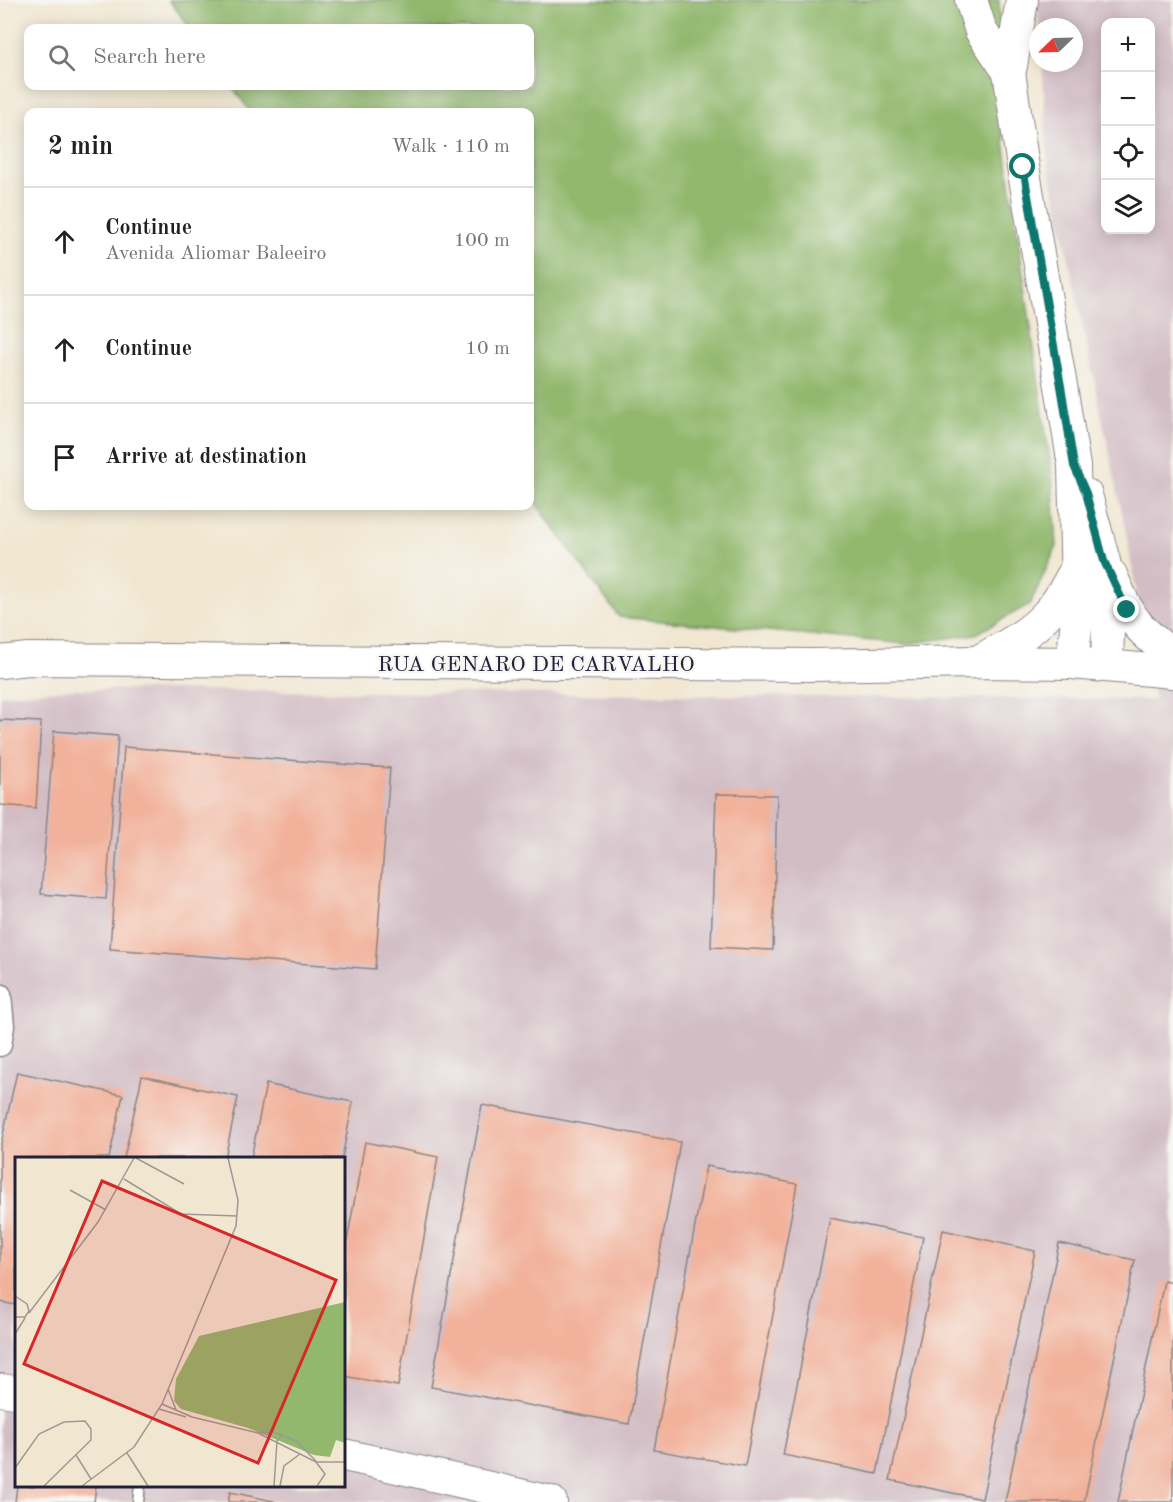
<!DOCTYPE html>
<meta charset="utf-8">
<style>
:root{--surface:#fff;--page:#f6f6f6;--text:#202124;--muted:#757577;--line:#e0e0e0}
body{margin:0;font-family:"Old Standard TT",serif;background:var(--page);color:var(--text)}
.controls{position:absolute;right:18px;top:18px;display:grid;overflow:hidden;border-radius:12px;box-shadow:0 3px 15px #0003}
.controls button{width:54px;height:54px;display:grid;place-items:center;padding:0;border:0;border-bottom:2px solid var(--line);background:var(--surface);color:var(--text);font:30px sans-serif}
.compass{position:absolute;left:1029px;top:18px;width:54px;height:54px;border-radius:50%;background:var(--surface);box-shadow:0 3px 15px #0003;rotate:247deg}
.stop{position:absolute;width:18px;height:18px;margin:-14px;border:4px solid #0f766e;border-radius:50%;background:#fff}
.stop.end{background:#0f766e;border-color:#fff;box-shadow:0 2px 6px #0008}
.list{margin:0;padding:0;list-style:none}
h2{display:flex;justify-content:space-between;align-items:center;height:78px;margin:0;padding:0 24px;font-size:26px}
h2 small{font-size:20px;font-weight:400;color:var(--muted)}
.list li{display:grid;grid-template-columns:39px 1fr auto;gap:18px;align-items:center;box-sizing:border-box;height:108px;padding:0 24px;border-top:2px solid var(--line)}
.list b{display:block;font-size:22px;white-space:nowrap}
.list p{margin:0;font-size:20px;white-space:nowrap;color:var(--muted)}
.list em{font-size:20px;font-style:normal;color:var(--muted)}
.icon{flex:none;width:33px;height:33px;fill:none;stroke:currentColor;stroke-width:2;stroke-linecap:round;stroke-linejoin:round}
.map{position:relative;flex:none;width:1173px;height:1502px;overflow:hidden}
.search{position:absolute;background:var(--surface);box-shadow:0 3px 15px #0003;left:24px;top:24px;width:510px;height:66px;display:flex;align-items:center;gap:15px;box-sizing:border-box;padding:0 21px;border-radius:12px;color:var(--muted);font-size:22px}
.panel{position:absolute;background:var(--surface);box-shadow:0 3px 15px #0003;left:24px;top:108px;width:510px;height:402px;border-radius:12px}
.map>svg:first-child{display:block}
</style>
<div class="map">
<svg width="1173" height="1502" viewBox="0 0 1173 1502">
<rect width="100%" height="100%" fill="#f6f6f2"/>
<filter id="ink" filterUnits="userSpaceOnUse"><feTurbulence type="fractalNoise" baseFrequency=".0167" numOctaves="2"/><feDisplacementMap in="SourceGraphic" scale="12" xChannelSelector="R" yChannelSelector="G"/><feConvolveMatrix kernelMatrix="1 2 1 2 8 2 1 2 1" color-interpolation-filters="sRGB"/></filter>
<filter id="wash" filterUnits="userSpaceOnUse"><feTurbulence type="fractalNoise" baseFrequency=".008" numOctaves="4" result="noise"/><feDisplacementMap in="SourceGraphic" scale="24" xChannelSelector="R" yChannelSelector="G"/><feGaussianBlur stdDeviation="1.35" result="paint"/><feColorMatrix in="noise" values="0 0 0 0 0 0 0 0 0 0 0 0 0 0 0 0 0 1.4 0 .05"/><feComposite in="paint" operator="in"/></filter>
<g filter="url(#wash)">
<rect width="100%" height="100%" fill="#f1e7d1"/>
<path fill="#d2bdc5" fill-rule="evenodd" d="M1037 0H1173V1502H0V695L70 689 1155 700 1125 527 1048 161 1042 63H1074V27H1039ZM1106 22H1150V230H1106ZM16 1158H344V1486H16Z"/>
<path fill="#91b86d" stroke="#5a6d54" stroke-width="1.5" d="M169 0H999L1004 141 1052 475 1057 546 1030 604 976 634 906 644 619 617 530 495V112H251L231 86H530V28H190Z"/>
<g id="blocks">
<g fill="#f2b19a">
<path d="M0 720 41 722 36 808 0 805Z"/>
<path d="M54 731 118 736 106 899 41 894Z"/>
<path d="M124 747 390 768 375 969 110 949Z"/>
<path d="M716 794 777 795 773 950 711 947Z"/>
<path d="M17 1072 123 1095 109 1158H16V1305L0 1302V1148Z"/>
<path d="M142 1076 238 1097 225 1158H124Z"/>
<path d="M266 1084 353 1102 342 1158H251Z"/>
<path d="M482 1105 680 1142 629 1424 431 1387Z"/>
<path d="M365 1142 438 1157 398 1386 344 1376V1258Z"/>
<path d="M706 1166 797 1184 745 1466 654 1450Z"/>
<path d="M830 1218 923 1237 877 1474 783 1455Z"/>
<path d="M943 1230 1035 1251 982 1499 890 1480Z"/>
<path d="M1059 1243 1135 1260 1084 1502H1005Z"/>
<path d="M1164 1281 1173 1283V1502H1118Z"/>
<path d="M17 1486H96L94 1502H15Z"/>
<path d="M230 1492 274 1501V1502H228Z"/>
</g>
</g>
</g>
<g filter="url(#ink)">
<use href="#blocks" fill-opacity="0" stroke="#8a8486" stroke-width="1.5"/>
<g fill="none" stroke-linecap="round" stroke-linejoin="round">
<defs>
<path id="lane" d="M138 1502 140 1486"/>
<path id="street" d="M0 995 3 1026 0 1045"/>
<g id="secondary">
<path d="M971 0 981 31 1009 72 1023 167 1062 392 1074 466 1077 588 1076 628 1072 663"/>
<path d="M1009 72 1011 66 1022 0"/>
<path d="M1086 495 1104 561 1108 630 1107 665"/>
<path d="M1111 575C1118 591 1124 607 1135 621 1145 635 1160 645 1173 656"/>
<path d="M0 662 28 659 813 665 976 662 1072 663 1173 672"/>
<path d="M977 662C1002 648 1029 635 1048 613 1060 600 1068 584 1076 569"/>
<path d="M0 1390 16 1392"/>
<path d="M344 1455 551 1502"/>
</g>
</defs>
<use href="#lane" stroke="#8a8486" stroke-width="13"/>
<use href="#street" stroke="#8a8486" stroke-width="25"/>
<use href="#secondary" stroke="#8a8486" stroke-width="34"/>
<use href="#lane" stroke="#fff" stroke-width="10"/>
<use href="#street" stroke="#fff" stroke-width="22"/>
<use href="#secondary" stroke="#fff" stroke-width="32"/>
</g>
</g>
<g fill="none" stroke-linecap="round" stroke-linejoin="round" filter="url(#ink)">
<path stroke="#0f766e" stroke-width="8" d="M1023 167 1062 392 1074 466 1086 493 1104 561 1127 610"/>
</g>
<g text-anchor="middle" stroke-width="4.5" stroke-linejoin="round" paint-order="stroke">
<g font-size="22" fill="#22223b" stroke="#f6f6f2">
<text x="536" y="671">RUA GENARO DE CARVALHO</text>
</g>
</g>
<g transform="translate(15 1157)">
<rect width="330" height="330" fill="#f1e7d1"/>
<path d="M330 145V286L321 283 315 300 299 298 233 271 166 252 159 244 161 222 184 179Z" fill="#91b86d"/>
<path fill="none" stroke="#9e9895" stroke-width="1.5" d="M121 1 169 27M109 22 166 57 222 59M55 33 91 53M0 139 12 147 14 154 10 160H0M14 156 83 65 119 1M0 177 10 161M153 232 161 253M147 247 177 260 243 276 301 305H330M144 252 171 260M243 276 259 275 281 284 301 304M112 296 133 329M61 298 76 322M301 305 310 317 302 329M0 311 24 277 49 265 70 264 76 272V283L29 329M67 329 119 290 147 247 221 69 223 43 213 1M259 329 262 284 267 278M265 329 269 309 285 297"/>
<path fill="#d62828" fill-opacity="0.15" stroke="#d62828" stroke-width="3" d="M87 24 321 123 243 306 9 207Z"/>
<rect width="330" height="330" fill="none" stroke="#22223b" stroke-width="3"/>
</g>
</svg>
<div class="controls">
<button>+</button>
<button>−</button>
<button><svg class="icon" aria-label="locate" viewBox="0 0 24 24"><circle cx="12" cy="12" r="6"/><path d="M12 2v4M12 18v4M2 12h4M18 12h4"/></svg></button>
<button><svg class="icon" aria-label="layers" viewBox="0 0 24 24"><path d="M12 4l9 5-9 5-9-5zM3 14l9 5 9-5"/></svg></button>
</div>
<svg class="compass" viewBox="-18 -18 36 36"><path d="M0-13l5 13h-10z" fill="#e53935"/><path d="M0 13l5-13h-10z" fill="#757577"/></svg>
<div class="stop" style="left:1023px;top:167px"></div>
<div class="stop end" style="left:1127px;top:610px"></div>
<div class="search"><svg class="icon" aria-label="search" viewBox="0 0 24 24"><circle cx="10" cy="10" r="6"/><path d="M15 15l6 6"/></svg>Search here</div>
<section class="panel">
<h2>2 min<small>Walk · 110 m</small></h2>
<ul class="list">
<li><svg class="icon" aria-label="ahead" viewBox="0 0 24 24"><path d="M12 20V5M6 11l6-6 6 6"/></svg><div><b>Continue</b><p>Avenida Aliomar Baleeiro</p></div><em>100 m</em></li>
<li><svg class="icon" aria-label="ahead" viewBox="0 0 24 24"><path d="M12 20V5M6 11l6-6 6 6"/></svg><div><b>Continue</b></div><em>10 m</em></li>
<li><svg class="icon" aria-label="arrive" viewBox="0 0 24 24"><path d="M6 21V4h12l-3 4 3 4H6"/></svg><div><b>Arrive at destination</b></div></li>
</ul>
</section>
</div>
